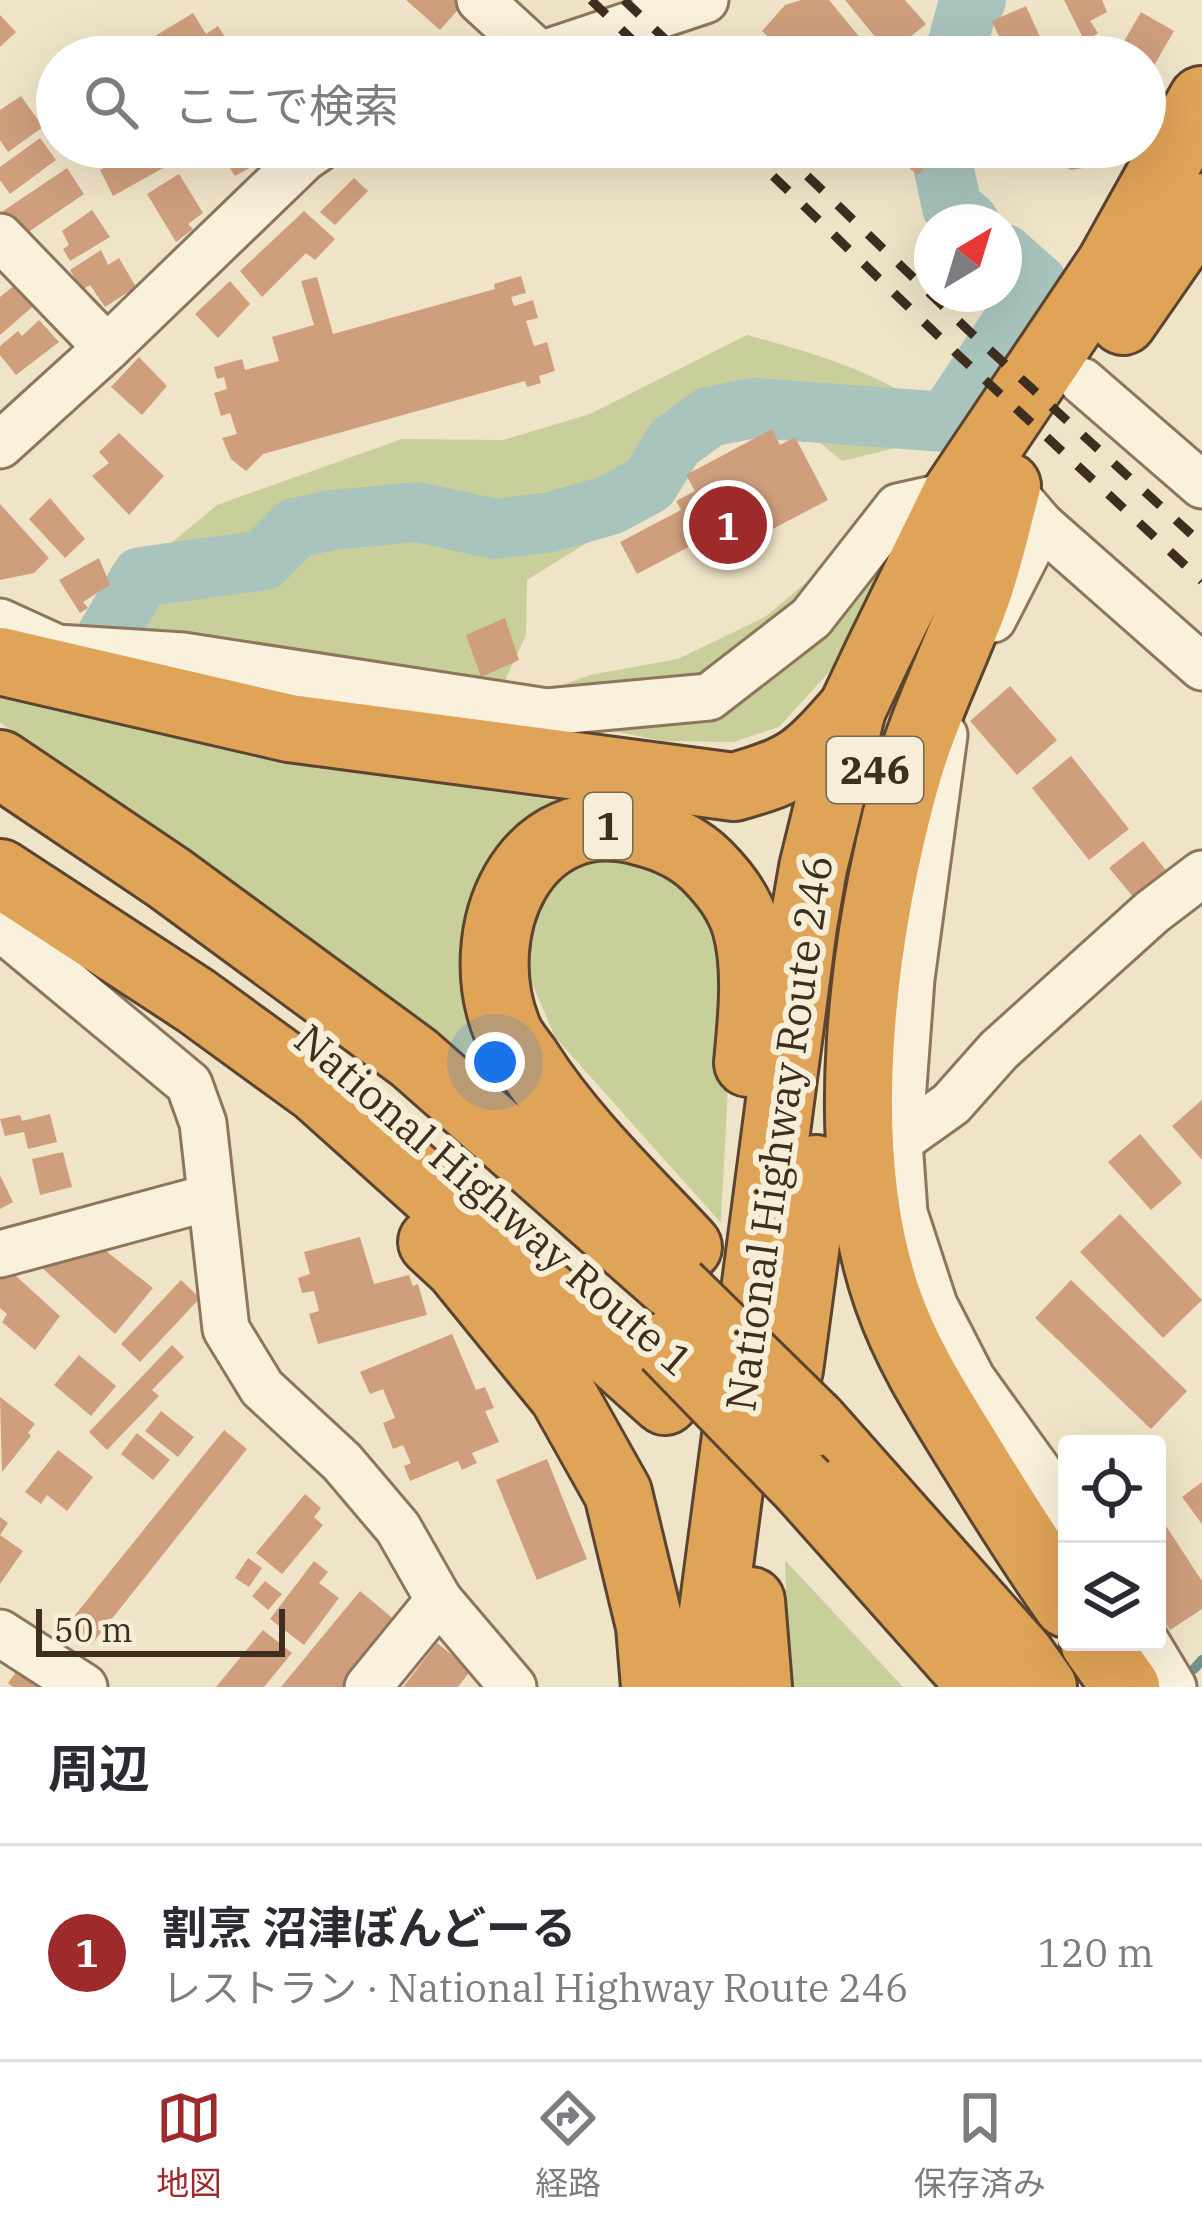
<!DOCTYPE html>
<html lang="ja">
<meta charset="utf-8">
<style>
:root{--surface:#fff;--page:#f2f2f3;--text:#2b2b33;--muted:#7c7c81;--line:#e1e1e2;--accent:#9e2a2b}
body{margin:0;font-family:"IBM Plex Serif","Noto Sans JP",serif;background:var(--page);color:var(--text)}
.controls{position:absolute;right:36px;bottom:36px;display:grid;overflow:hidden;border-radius:12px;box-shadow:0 12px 48px #0002}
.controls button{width:108px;height:108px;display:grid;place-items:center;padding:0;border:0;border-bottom:3px solid var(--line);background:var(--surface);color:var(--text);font:60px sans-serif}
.compass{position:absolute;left:914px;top:204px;width:108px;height:108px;border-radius:50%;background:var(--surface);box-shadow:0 12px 48px #0002;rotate:38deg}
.scale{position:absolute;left:36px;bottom:30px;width:249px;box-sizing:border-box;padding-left:12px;border:6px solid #3d2e20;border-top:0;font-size:33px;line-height:42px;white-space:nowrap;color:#3d2e20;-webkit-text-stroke:9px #f7eed8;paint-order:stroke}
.you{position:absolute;left:495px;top:1062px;width:42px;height:42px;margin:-30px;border:9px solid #fff;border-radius:50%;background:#1a73e8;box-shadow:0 0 0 18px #1a73e833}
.badge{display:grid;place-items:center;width:78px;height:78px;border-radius:50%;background:var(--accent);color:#fff;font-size:39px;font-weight:700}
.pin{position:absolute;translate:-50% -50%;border:6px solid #fff;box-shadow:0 3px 12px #0006}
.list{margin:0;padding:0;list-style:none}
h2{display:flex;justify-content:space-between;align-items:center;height:156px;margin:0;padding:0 48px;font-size:51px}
h2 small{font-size:39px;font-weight:400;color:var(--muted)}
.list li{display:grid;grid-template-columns:78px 1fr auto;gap:36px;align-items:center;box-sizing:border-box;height:216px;padding:0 48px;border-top:3px solid var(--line)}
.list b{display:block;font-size:45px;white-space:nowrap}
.list p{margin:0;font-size:39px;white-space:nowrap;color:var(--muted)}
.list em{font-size:39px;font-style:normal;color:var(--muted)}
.icon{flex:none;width:66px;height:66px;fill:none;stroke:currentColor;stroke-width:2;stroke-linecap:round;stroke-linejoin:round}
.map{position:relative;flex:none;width:1202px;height:1687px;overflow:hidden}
.search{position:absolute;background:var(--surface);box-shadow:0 12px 48px #0002;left:36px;right:36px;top:36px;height:132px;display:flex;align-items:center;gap:30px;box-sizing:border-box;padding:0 42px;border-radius:66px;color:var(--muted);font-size:45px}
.sheet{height:372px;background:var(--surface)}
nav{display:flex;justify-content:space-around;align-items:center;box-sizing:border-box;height:168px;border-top:3px solid var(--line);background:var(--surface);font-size:33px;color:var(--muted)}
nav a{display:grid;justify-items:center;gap:6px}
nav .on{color:var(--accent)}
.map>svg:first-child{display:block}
</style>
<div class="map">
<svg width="1202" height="1687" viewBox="0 0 1202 1687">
<rect width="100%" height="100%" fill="#f0e4c8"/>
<g fill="#c9cf9b">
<path d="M747 335C806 351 906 378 942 427L916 443 842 461 801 427H746L658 470V508L619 523 527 580 526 635 497 698 125 638 147 563 217 505 402 439 503 440 590 414Z"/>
<path d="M902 528 880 616 779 727 733 742 663 741 597 728 517 701 590 675 678 659 765 617 860 537Z"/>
<path d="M0 681 242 754 559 801 493 876 477 947 587 1159 0 722Z"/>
<path d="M626 847C668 871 696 891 720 934 739 968 723 1172 721 1223L555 1037 523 962 541 886 576 859Z"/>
<path d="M785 1560 903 1687H789Z"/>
</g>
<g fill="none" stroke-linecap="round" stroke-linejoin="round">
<path stroke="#6f938a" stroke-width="10" d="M1194 1669 1202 1660"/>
<g stroke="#a9c4bc" stroke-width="60">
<path d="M954 57 967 9 976 0"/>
<path d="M939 147 952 207 969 222"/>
<path d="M106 637 141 577 264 560 295 528 332 520 417 512 495 529 551 522 610 505 649 484 674 443 709 417 753 408 946 422 1038 284 1004 254"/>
</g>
</g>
<g fill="#cf9f7d">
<path d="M406 0H462L465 2 440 30Z"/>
<path d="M801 0H829L871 51 866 57H789L762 31 785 5Z"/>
<path d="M845 0H905L926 24 889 54Z"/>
<path d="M1064 0H1102L1107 12 1090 21 1098 33 1085 42Z"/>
<path d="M1026 6 1044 46 1016 57 1011 46 1004 48 992 21Z"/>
<path d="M1141 12 1174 31 1145 81V57H1115Z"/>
<path d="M193 13 206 34 218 26 228 42 216 49 221 57H161L150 39Z"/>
<path d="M0 15 16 32 0 47Z"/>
<path d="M21 96 43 127 8 152 0 140V110Z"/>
<path d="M40 138 56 160 10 194 0 180V167Z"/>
<path d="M142 147H154L165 167 113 196 100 170Z"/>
<path d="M217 147H268L250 158 255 165 235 176Z"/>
<path d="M907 147H924L931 159 918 175 898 159Z"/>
<path d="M1035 147H1096L1083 168 1071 170Z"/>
<path d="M67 168 84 194 21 237 3 211Z"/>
<path d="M179 174 203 213 188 224 193 229 176 242 147 194Z"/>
<path d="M354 178 368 191 335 225 320 212Z"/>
<path d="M92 210 110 237 70 261 63 249 69 245 62 231Z"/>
<path d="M304 211 335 239 315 260 306 253 262 297 240 271Z"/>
<path d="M101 250 108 265 119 258 136 287 105 307 90 285 82 290 70 270Z"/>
<path d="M521 276 526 293 511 297 514 306 533 300 538 318 526 321 534 346 547 342 555 371 539 376 541 383 527 387 525 381 263 454 246 471 231 459 222 438 237 434 230 413 221 416 214 393 227 389 224 377 217 379 214 367 242 359 245 370 279 361 272 337 314 325 301 281 317 277 333 334 495 289 494 284Z"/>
<path d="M21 280 38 302 0 335V297Z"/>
<path d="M230 281 250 304 218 338 195 314Z"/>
<path d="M39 320 59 342 16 375 0 355V346L18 331 22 336Z"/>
<path d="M139 357 167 386 142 415 111 387Z"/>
<path d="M772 429 780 445 795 437 828 500 709 562 698 542 637 574 620 542 681 510 676 501 695 491 686 475Z"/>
<path d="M119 433 164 476 129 515 92 476 109 463 99 452Z"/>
<path d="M50 498 85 539 65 558 29 519Z"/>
<path d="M0 504 49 558 34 573 0 580Z"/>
<path d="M99 558 110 585 83 602 88 608 80 613 59 580Z"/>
<path d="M505 618 519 660 481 677 466 635Z"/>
<path d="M1010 686 1057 740 1017 775 970 721Z"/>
<path d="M1071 756 1129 829 1089 860 1032 788Z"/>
<path d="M1143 841 1172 878 1139 904 1109 868Z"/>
<path d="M1202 1100V1160L1172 1126Z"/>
<path d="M50 1114 57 1142 28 1149 24 1132 5 1136 0 1119 20 1115 22 1121Z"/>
<path d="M1140 1134 1182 1183 1151 1210 1108 1162Z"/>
<path d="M63 1152 72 1187 40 1195 32 1159Z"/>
<path d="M0 1175 13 1202 0 1209Z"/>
<path d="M1120 1214 1202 1300 1163 1338 1080 1252Z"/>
<path d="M360 1237 374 1284 409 1275 413 1286 418 1284 427 1315 318 1344 309 1314 319 1311 314 1291 302 1293 298 1278 310 1274 304 1252Z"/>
<path d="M97 1244 153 1288 115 1334 40 1266Z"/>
<path d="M16 1276 60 1316 35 1350 2 1322 7 1314 0 1308V1277Z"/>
<path d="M181 1280 200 1298 140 1362 121 1344Z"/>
<path d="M1071 1280 1187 1391 1151 1429 1035 1318Z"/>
<path d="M452 1334 476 1390 485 1387 494 1408 485 1411 499 1442 472 1453 477 1463 462 1470 458 1461 410 1481 404 1466 411 1463 403 1445 393 1449 383 1423 395 1418 383 1389 370 1394 360 1372Z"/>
<path d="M172 1345 184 1357 152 1390 159 1396 107 1450 89 1432Z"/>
<path d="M79 1355 116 1386 91 1416 54 1385Z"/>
<path d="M0 1397 35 1424 28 1433 31 1436 2 1472Z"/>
<path d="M161 1411 194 1437 178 1457 145 1431Z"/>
<path d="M224 1430 247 1449 91 1645 67 1625Z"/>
<path d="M137 1433 170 1460 153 1480 121 1454Z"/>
<path d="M58 1450 93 1477 67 1511 47 1495 41 1504 25 1492Z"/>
<path d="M547 1459 587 1559 537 1580 496 1480Z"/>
<path d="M1202 1482V1524L1182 1497Z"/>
<path d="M305 1494 321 1508 314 1517 323 1525 282 1574 256 1553Z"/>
<path d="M0 1517 8 1523 0 1535 23 1551 0 1584Z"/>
<path d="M1166 1526 1202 1581V1609L1170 1630 1157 1611V1532Z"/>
<path d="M248 1558 262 1568 249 1587 235 1578Z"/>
<path d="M314 1561 328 1572 319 1583 339 1598 304 1645 270 1619Z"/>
<path d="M265 1581 282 1594 268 1610 252 1596Z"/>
<path d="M360 1591 396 1621 342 1687H281Z"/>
<path d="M263 1630 292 1653 264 1687H216Z"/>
<path d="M437 1643 471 1670 458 1687H403Z"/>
<path d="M26 1659 46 1687H13L8 1683Z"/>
</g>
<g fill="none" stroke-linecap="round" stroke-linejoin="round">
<defs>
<g id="minor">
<path d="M480 0 540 55"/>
<path d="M534 57 705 0"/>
<path d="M0 237 107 348"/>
<path d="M1082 381 1202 485"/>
<path d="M0 445 107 348 304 158 320 147"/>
<path d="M1023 504 1041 525 1202 667"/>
<path d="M993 619 1041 525"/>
<path d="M0 622 57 648 183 656 547 712 709 697 811 618 898 507 956 494"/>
<path d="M944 735 911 979 899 1141 904 1213 934 1305 972 1379 1067 1511"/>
<path d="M0 927 189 1084 203 1123 226 1329 262 1388 342 1462 398 1528 439 1600 513 1687"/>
<path d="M899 1141 951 1104 999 1050 1152 912 1202 874"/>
<path d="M0 1254 211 1197"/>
<path d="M0 1633 84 1687"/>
<path d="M1146 1642 1173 1687"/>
<path d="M368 1687 439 1600"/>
</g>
<g id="highway">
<path d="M1123 321 1202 207"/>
<path d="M1007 486C997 524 989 562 975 600 952 662 921 722 904 787 863 939 835 1147 888 1299 908 1357 941 1407 973 1459 1003 1508 1034 1557 1067 1604"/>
<path d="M0 661 289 728 734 787C799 769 808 759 852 709"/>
<path d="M0 764 169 878 414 1058 674 1287"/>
<path d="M0 873 196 1001 317 1089 665 1401"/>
<path d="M432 1242 458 1266 563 1395 618 1493 650 1626 655 1687"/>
<path d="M688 1247C632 1187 571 1129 527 1060 520 1050 511 1040 507 1029 468 933 523 798 643 832 667 838 689 848 707 866 724 883 739 902 746 926 758 967 752 1021 748 1063"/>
<path d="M789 1370 816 1169"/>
<path d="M814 1423 1021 1656 1043 1687"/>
<path d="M804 1486 983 1687"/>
<path d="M751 1601 758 1687"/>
<path d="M1094 1642 1126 1687"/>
<path d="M703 1687 803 926 813 868 852 709 877 656 956 494 1110 265 1202 100"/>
</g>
</defs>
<use href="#minor" stroke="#8d765c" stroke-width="51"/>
<use href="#highway" stroke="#5b4430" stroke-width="72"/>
<use href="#minor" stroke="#faf1dc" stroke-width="45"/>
<use href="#highway" stroke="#e0a458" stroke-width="66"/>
<g stroke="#3d2e20" stroke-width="9" stroke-dasharray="21 21" stroke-linecap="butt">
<path d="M591 0 650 57"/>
<path d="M624 0 684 57"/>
<path d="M743 147 956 353 1202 581"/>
<path d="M777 147 969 331 1202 544"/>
</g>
<defs>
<g id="highway-bridge">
<path d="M676 1288 814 1423"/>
<path d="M667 1345 804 1486"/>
</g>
</defs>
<use href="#highway-bridge" stroke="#5b4430" stroke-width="72" stroke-linecap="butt"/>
<use href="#highway-bridge" stroke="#e0a458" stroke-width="66"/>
</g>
<g text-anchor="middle" stroke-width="12" stroke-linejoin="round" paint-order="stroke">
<g fill="#f7eed8" stroke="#756857" stroke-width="3">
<rect x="827" y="737" width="96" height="66" rx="9"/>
<rect x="584" y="793" width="48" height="66" rx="9"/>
</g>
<g font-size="39" font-weight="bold" fill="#3d2e20">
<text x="875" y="784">246</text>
<text x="608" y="840">1</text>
</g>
<g font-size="42" fill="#3d2e20" stroke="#f7eed8">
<text transform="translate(779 1133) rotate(-82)" y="15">National Highway Route 246</text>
<text transform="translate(494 1200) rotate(41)" y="15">National Highway Route 1</text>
</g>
</g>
</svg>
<div class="controls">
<button><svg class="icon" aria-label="locate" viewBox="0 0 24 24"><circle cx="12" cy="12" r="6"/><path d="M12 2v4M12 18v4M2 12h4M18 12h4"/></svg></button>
<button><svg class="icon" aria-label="layers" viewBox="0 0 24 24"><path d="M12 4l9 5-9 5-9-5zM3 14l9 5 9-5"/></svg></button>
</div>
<svg class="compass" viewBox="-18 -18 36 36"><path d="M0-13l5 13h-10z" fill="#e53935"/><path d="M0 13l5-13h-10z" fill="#7c7c81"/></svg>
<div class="scale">50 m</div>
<div class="you"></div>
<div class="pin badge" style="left:728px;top:525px">1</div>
<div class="search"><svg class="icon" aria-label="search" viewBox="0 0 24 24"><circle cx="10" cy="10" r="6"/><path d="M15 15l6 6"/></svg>ここで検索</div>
</div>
<section class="sheet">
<h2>周辺<small></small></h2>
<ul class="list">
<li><span class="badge">1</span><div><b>割烹 沼津ぼんどーる</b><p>レストラン · National Highway Route 246</p></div><em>120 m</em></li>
</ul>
</section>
<nav>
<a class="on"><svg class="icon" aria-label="map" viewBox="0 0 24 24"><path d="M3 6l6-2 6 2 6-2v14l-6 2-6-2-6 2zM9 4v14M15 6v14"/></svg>地図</a>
<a><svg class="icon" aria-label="directions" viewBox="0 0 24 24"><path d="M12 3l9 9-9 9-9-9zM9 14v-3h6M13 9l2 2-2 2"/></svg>経路</a>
<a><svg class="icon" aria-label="saved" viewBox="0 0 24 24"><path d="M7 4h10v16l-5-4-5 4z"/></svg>保存済み</a>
</nav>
